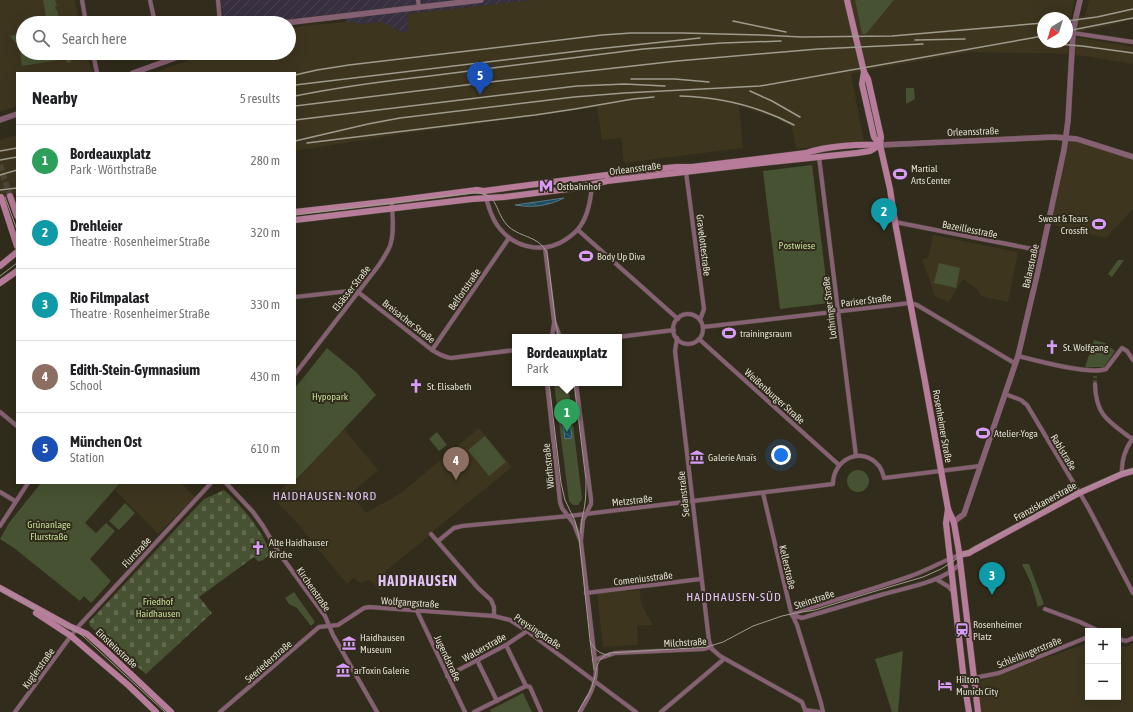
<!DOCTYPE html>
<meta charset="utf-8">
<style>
:root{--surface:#fff;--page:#f6f6f6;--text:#202124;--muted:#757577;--line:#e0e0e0;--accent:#ea580c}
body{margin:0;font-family:"Asap Condensed",sans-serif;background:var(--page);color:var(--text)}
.controls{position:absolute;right:12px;bottom:12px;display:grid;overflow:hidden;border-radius:0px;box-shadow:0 4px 16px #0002}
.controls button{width:36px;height:36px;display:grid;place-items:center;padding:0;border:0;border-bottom:1px solid var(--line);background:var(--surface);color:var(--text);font:20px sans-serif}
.compass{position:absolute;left:1037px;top:12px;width:36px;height:36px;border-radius:50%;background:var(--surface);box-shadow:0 4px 16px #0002;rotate:218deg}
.you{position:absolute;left:781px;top:455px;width:14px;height:14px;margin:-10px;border:3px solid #fff;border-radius:50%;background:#1a73e8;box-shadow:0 0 0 6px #1a73e833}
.badge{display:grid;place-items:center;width:26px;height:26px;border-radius:50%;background:var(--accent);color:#fff;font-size:13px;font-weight:700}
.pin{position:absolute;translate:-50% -33px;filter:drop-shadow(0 1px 2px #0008)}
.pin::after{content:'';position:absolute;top:21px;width:14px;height:12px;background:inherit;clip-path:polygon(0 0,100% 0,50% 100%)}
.popup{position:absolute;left:512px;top:334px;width:110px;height:52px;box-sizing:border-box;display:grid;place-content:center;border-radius:0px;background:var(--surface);filter:drop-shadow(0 1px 3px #0005);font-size:13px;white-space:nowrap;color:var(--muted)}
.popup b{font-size:15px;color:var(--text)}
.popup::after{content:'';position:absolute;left:50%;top:100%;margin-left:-8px;border:8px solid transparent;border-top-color:var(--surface)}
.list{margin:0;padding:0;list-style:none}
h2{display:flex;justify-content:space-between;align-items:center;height:52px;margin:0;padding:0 16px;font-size:17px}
h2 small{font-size:13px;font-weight:400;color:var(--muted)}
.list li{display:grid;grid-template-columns:26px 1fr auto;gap:12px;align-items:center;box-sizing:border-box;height:72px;padding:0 16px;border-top:1px solid var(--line)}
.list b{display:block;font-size:15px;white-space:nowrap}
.list p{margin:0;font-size:13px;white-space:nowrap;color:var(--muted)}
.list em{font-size:13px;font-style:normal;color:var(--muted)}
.icon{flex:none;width:22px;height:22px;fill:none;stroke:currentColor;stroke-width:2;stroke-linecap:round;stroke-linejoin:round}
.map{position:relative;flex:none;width:1133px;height:712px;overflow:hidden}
.search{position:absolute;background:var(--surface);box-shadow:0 4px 16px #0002;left:16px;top:16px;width:280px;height:44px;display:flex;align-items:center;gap:10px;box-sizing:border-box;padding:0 14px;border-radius:22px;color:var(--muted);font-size:15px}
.panel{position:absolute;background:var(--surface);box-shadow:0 4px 16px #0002;left:16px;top:72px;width:280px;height:412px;border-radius:0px}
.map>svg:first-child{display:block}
</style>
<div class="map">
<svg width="1133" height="712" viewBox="0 0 1133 712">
<defs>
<pattern id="industrial-furrows" width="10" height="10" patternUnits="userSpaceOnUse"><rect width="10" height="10" fill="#383040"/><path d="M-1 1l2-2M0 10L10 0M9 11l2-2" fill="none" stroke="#4b4452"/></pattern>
<pattern id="cemetery-stones" width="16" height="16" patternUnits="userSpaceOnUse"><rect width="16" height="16" fill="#475232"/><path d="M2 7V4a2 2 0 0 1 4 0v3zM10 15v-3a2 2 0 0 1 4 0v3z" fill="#616a4f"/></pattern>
<pattern id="water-waves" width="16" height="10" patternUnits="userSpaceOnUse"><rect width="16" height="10" fill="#1b4d62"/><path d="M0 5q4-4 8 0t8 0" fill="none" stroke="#3c6677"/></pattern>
</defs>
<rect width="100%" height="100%" fill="#312c1b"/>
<g fill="#3d351e">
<path d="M0 0H75L79 23H23V53H85L93 73H17V106L0 112Z"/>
<path d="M533 0H855L862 34H866L894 0H1074L1071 18 1085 16 1089 0H1133V19L1100 28 1067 34V18H1043V42H1067V37L1081 38 1133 47V64L1072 54 971 52 867 70 851 74 864 142 796 149 792 127 771 116 739 106 743 148 624 163 621 138 602 140 597 107 395 135 295 151V73H152L210 53H289V29L303 26 346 22H355L360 24 381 22 385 23 401 32 407 31 405 14Z"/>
<path d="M17 135V194L0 197V140Z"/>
<path d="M1063 138 1077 140 1133 158V209L1106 238 1047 223Z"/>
<path d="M933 235 1018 252 1008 302 981 296 978 290 963 279 949 302 935 296 922 259 928 258Z"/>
<path d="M479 428 512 467 432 532 433 533 409 552 386 571 392 579 379 590 370 580 360 583 354 578 347 584 313 543 299 525 272 497 289 483H295V477L298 479 344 429 378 470 350 494 366 513 401 493Z"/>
<path d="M120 483H181L195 497 158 534 115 490Z"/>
<path d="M640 590 641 604 653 625 637 626 638 645 603 647 597 593Z"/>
<path d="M1088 643V697H1118V645L1125 647 1133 644V712H980L977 682Z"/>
</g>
<path fill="url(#industrial-furrows)" d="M221 0H533L406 14 408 31 401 32 383 22 360 24 355 22H346L344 13 268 22 265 23H223Z"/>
<path fill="url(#cemetery-stones)" d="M224 490C239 504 253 519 263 537 266 542 268 548 270 554L262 561 261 560 259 562 254 557 199 597 212 613 146 674 90 626 89 622 204 499Z"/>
<g fill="#475232">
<path d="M43 0H55L57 6 55 7 56 10H57L60 23H47Z"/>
<path d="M855 0H894L866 34H862Z"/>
<path d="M23 34V53H66L67 57 70 56 71 62 67 63 66 59 22 66 19 45 14 41 10 36Z"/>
<path d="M906 88H914L915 99 906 104Z"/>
<path d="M812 165 829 303 780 309 763 171Z"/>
<path d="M1118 260H1124L1112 277 1108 274Z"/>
<path d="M939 263 960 268 956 288 934 283Z"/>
<path d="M1094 340 1105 343 1115 351 1104 367H1085Z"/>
<path d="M327 348 356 372 376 395 297 479 295 477V388Z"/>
<path d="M554 383H568L582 498 581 501 578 505H573L569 501Z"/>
<path d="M437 432 447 445 439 451 429 439Z"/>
<path d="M485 436 506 462 489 476 468 450Z"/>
<circle cx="858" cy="481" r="11"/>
<path d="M41 483H120L85 523 96 533 106 523 115 531 90 559 111 581 91 603 84 596 80 601 14 548 0 539 9 523Z"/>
<path d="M125 503 135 513 119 530 109 521Z"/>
<path d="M1022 564H1029L1044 604 1038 607 1031 583Z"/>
<path d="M294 592 315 622 311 626 297 608 289 604 285 598Z"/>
<path d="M903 651 898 712H892L875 659Z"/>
<path d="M523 693 532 712H491L490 710Z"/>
</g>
<g fill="url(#water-waves)" stroke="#567883">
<path d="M564 198C548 206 533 208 515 205Z"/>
<path d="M570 423 572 438 565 439 563 424Z"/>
</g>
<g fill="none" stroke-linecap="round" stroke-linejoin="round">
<path stroke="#4b4636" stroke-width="4" stroke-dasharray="4 2" stroke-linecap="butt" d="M1095 384V376"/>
<path stroke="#4b4636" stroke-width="6" stroke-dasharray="6 3" stroke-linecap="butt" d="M0 165 10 196"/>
<defs>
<g id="minor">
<path d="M82 0 86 23"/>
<path d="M150 0 155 23"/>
<path d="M218 0 220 23"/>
<path d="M418 0 419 7"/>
<path d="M1073 33 1133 42"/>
<path d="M93 53 97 73"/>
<path d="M162 53 164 62"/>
<path d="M819 157 856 456"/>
<path d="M686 172 704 309 700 320"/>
<path d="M484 191C488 204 491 219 501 230 517 249 545 253 565 240 571 236 577 232 581 225 589 213 591 198 592 184"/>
<path d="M895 222 1043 251"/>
<path d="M578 230 678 319"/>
<path d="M545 248 554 321 560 337"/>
<path d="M295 297 349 291 358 292 432 350C439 354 443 357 451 358L515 350"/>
<circle cx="688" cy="329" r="15"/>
<path d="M703 327 910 303 917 305 1016 364"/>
<path d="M552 337 554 323"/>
<path d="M618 337 674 330"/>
<path d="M677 338 675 351 709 641 712 649 720 656 802 702 805 710"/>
<path d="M699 339 839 465"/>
<path d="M432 350 509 238"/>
<path d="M1018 356C1038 361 1089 375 1106 369L1122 348 1127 351 1133 360"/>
<path d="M295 374 379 265C383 259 387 253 390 246 395 232 392 216 392 201"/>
<path d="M547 383 560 502 562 508 574 524 581 542 596 669C596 686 588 698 580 712"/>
<path d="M576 383 591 499V504L583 520 581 540"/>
<path d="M1095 384C1096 417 1109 421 1132 439"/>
<path d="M1005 394 1021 400 1027 405 1088 507 1133 593"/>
<path d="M0 412 17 426"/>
<path d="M1122 474C1121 460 1125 449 1133 438"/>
<path d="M226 483 253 512 263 526 279 553 325 616 333 635 377 712"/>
<path d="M0 492 15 501"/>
<path d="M763 493 791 612 797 625 821 703 823 712"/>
<path d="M0 526 28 483"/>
<path d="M431 534 478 588 491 600 494 607V616"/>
<path d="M438 541 454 528 462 526 569 516 833 484C833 459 862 445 879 466 882 470 883 474 884 478L980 466"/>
<path d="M936 579 949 587 953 592"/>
<path d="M586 593 701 579"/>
<path d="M1045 609 1080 622 1099 631"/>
<path d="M417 611 465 712"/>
<path d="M792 615 802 618C829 610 857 602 884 594 909 587 942 582 960 564"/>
<path d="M792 615 799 611C836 600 874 589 911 576 928 570 943 561 959 555"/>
<path d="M1118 639 1126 641 1133 638"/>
<path d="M506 645 526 686"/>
<path d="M477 660 497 701"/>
<path d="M594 660 615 653 703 649 711 647"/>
<path d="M447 676 506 645 527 631"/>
<path d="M974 678 999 673 1088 637"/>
<path d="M805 710 819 712"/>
<path d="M15 712 76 629 211 483"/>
<path d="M220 712 319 627 338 625 364 608 369 607 494 616 510 620 527 631 636 712"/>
<path d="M474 712 526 686 530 687 541 712"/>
<path d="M661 712 724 659"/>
</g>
<g id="tertiary">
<path d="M284 23 481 0"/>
<path d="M133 73 189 53"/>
<path d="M0 120 17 114"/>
<path d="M880 145 1054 137 1077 139 1133 157"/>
<path d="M954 523 956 520 964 514 1018 356 1037 275 1064 150 1068 121 1073 33 1076 17 1080 0"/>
</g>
<g id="secondary">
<path d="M847 0 864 72 868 79 881 137 880 145 890 189 895 222 924 376 948 509 946 523 964 681 969 712"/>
<path d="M864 72 862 84 874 137 880 145"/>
<path d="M10 196 17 216"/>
<path d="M1 197 17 246"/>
<path d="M295 212 392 201 477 190 484 191 499 189 645 170 677 167H692L806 153C827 146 858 144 880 145"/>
<path d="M295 220 472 199 504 197 576 188 607 181 753 164 857 153 870 151 880 145"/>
<path d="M0 266 17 252"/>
<path d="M0 283 17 271"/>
<path d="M948 509 954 523 959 552 978 712"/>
<path d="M959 555 969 553 974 550 1079 493 1122 474 1133 471"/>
<path d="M0 588 69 626 87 634 104 649 171 712"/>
<path d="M36 613 71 636 128 685 156 712"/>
</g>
</defs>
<use href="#minor" stroke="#4d4838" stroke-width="5"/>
<use href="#tertiary" stroke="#4d4838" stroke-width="6"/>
<use href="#secondary" stroke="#4d4838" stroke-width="7"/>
<use href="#minor" stroke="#866073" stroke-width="4"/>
<use href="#tertiary" stroke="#866073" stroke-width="5.5"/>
<use href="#secondary" stroke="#b87c9b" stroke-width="6"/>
<g stroke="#9f9b8e" stroke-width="1">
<path d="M5 197 17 230"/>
<path d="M295 215 472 193C501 192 493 212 509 227 522 238 539 236 547 253L556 325 559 337"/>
<path d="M0 276 17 263"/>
<path d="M549 383 561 483 565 500 575 521 579 537 590 640 594 670"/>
<path d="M574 383 586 480C586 488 586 495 585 503 584 513 580 522 581 533"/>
<path d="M0 588 75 630 84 637 165 712"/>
<path d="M590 641C594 650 601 655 610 655"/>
<path d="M585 700C588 695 592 689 593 683 598 669 594 661 609 653L707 647 723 642 753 626 782 616 796 613 815 610 869 593 923 577 941 569 964 554 1079 492 1122 472 1133 470"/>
<path d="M578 712 587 696"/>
</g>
<g stroke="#9f9b8e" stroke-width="1.5">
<path d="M733 21 786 32"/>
<path d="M1067 21 1097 17 1133 9"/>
<path d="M1067 31 1133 18"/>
<path d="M915 40 965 39"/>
<path d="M1044 43 1082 46 1133 53"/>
<path d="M295 75 317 70 349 65 602 35 631 33H683L761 35 801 37 892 36 1043 23"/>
<path d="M631 79H675L709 82"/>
<path d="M295 85 587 50 700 38"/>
<path d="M750 91 772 101 800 117"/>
<path d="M295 96C340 87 385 81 430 76L643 49 722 43 781 41"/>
<path d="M680 96C721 97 758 106 794 125"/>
<path d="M295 106 490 82 677 61 818 49 923 44"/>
<path d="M295 120 577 86 625 84 665 86"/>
<path d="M295 141 368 124 400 118 574 97 624 93 760 86 1043 36"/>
<path d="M307 143 535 115 575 109 633 99 654 97"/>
<path d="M0 151 17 148"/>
<path d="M0 160 17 157"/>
<path d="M0 175 17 170"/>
<path d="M0 190 17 188"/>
</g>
</g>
<defs>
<symbol id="stadium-bare" viewBox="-9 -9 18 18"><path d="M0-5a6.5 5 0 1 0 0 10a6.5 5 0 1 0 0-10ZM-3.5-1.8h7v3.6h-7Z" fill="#d79bf9" stroke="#312c1b" stroke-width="2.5" paint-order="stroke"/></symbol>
<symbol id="metro-bare" viewBox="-9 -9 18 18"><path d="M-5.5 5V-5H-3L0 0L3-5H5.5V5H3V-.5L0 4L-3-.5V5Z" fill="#d79bf9" stroke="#312c1b" stroke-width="2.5" paint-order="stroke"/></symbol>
<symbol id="church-bare" viewBox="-9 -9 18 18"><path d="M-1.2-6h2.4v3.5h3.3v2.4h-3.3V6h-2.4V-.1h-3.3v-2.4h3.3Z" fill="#d79bf9" stroke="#312c1b" stroke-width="2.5" paint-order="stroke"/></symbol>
<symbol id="museum-bare" viewBox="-9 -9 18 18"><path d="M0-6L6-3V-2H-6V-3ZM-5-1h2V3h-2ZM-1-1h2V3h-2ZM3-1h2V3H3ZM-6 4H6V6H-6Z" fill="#d79bf9" stroke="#312c1b" stroke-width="2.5" paint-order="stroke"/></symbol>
<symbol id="station-bare" viewBox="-9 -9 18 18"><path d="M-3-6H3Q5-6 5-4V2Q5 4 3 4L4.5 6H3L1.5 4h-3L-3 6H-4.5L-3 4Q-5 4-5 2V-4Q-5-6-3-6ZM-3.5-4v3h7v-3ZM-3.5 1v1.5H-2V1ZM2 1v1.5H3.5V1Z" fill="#d79bf9" stroke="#312c1b" stroke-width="2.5" paint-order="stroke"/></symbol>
<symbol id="hotel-bare" viewBox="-9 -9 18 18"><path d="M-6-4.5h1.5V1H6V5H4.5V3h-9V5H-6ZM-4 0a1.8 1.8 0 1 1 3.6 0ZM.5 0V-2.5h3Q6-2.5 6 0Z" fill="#d79bf9" stroke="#312c1b" stroke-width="2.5" paint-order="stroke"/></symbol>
</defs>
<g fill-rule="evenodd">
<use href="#stadium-bare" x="890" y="164" width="20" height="20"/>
<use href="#metro-bare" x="536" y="176" width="20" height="20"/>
<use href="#stadium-bare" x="1089" y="214" width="20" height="20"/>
<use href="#stadium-bare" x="576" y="246" width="20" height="20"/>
<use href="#stadium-bare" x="719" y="323" width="20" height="20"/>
<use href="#church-bare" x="1042" y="337" width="20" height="20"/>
<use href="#church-bare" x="406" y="376" width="20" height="20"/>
<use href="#stadium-bare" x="973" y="423" width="20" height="20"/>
<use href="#museum-bare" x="687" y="447" width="20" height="20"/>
<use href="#church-bare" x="248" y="538" width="20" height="20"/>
<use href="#station-bare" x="952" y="620" width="20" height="20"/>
<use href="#museum-bare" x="339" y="633" width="20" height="20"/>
<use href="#museum-bare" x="333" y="660" width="20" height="20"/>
<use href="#hotel-bare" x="935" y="675" width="20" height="20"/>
</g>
<g text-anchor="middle" stroke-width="4" stroke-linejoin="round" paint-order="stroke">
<g font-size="10" fill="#dfdcd1" stroke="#312c1b">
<text transform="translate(973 131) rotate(-2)" y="4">Orleansstraße</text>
<text transform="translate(635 168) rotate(-7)" y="4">Orleansstraße</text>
<text transform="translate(970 229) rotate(11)" y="4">Bazeillesstraße</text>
<text transform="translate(704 245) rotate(83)" y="4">Gravelottestraße</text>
<text transform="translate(1030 266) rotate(-77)" y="4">Balanstraße</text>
<text transform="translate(351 288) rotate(-52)" y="4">Elsässer Straße</text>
<text transform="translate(464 289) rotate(-55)" y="4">Belfortstraße</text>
<text transform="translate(866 300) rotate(-7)" y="4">Pariser Straße</text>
<text transform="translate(829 308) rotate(-97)" y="4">Lothringer Straße</text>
<text transform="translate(409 321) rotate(38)" y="4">Breisacher Straße</text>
<text transform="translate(775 396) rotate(42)" y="4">Weißenburger Straße</text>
<text transform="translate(943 426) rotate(80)" y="4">Rosenheimer Straße</text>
<text transform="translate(1064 452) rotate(59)" y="4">Rablstraße</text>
<text transform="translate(548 466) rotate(-96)" y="4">Wörthstraße</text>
<text transform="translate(683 494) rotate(-96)" y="4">Sedanstraße</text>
<text transform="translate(632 500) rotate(-6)" y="4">Metzstraße</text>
<text transform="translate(1045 501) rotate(-29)" y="4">Franziskanerstraße</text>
<text transform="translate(136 552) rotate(-47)" y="4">Flurstraße</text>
<text transform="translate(788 567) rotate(77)" y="4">Kellerstraße</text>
<text transform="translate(643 578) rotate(-7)" y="4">Comeniusstraße</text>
<text transform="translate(314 589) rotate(55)" y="4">Kirchenstraße</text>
<text transform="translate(814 599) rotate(-18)" y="4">Steinstraße</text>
<text transform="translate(410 602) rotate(4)" y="4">Wolfgangstraße</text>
<text transform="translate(538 631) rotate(34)" y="4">Preysingstraße</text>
<text transform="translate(685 642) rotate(-3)" y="4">Milchstraße</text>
<text transform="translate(484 647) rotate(-29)" y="4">Walserstraße</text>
<text transform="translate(117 648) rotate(43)" y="4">Einsteinstraße</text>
<text transform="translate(1029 652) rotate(-22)" y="4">Schleibingerstraße</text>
<text transform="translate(448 658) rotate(65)" y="4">Jugendstraße</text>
<text transform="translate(268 661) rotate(-41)" y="4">Seeriederstraße</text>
<text transform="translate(38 668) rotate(-54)" y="4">Kuglerstraße</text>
</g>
<g font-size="10" fill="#dfdcd1" stroke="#312c1b" text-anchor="start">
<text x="911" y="172">Martial<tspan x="911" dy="12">Arts Center</tspan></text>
<text x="557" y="190">Ostbahnhof</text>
<text x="1088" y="222" text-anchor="end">Sweat &amp; Tears<tspan x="1088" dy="12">Crossfit</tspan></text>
<text x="597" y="260">Body Up Diva</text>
<text x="740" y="337">trainingsraum</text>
<text x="1063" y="351">St. Wolfgang</text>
<text x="427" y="390">St. Elisabeth</text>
<text x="994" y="437">Atelier-Yoga</text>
<text x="708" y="461">Galerie Anaïs</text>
<text x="269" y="546">Alte Haidhauser<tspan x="269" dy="12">Kirche</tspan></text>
<text x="973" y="628">Rosenheimer<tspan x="973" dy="12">Platz</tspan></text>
<text x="360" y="641">Haidhausen<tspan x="360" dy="12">Museum</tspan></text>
<text x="354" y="674">arToxin Galerie</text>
<text x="956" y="683">Hilton<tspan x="956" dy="12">Munich City</tspan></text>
</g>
<g font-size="10" fill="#c2db98" stroke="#312c1b">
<text x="797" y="249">Postwiese</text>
<text x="330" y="400">Hypopark</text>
<text x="49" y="528">Grünanlage<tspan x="49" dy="12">Flurstraße</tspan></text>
<text x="158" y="605">Friedhof<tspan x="158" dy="12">Haidhausen</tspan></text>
</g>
<g font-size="12" letter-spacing="1" fill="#e3c3f7" stroke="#312c1b">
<text x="325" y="500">HAIDHAUSEN-NORD</text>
<text x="734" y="601">HAIDHAUSEN-SÜD</text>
</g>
<g font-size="14" font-weight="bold" letter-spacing="1" fill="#e3c3f7" stroke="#312c1b">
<text x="418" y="586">HAIDHAUSEN</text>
</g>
</g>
</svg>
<div class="controls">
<button>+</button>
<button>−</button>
</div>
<svg class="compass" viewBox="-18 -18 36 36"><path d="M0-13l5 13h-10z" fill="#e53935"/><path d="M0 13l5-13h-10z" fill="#757577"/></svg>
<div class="you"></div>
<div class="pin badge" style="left:567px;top:432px;background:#2e9e5b">1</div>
<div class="popup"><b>Bordeauxplatz</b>Park</div>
<div class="pin badge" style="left:884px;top:231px;background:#0f9aa8">2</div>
<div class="pin badge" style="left:992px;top:595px;background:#0f9aa8">3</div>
<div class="pin badge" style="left:456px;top:480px;background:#8d6e63">4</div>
<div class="pin badge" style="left:480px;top:95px;background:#1a4fb4">5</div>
<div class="search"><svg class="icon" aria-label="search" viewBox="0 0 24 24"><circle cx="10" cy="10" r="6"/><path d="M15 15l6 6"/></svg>Search here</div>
<section class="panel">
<h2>Nearby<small>5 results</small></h2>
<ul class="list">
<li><span class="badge" style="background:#2e9e5b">1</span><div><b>Bordeauxplatz</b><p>Park · Wörthstraße</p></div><em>280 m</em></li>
<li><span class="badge" style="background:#0f9aa8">2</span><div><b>Drehleier</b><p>Theatre · Rosenheimer Straße</p></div><em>320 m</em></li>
<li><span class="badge" style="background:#0f9aa8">3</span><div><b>Rio Filmpalast</b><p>Theatre · Rosenheimer Straße</p></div><em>330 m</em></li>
<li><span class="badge" style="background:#8d6e63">4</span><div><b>Edith-Stein-Gymnasium</b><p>School</p></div><em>430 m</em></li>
<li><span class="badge" style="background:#1a4fb4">5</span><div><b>München Ost</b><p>Station</p></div><em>610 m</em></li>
</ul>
</section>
</div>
